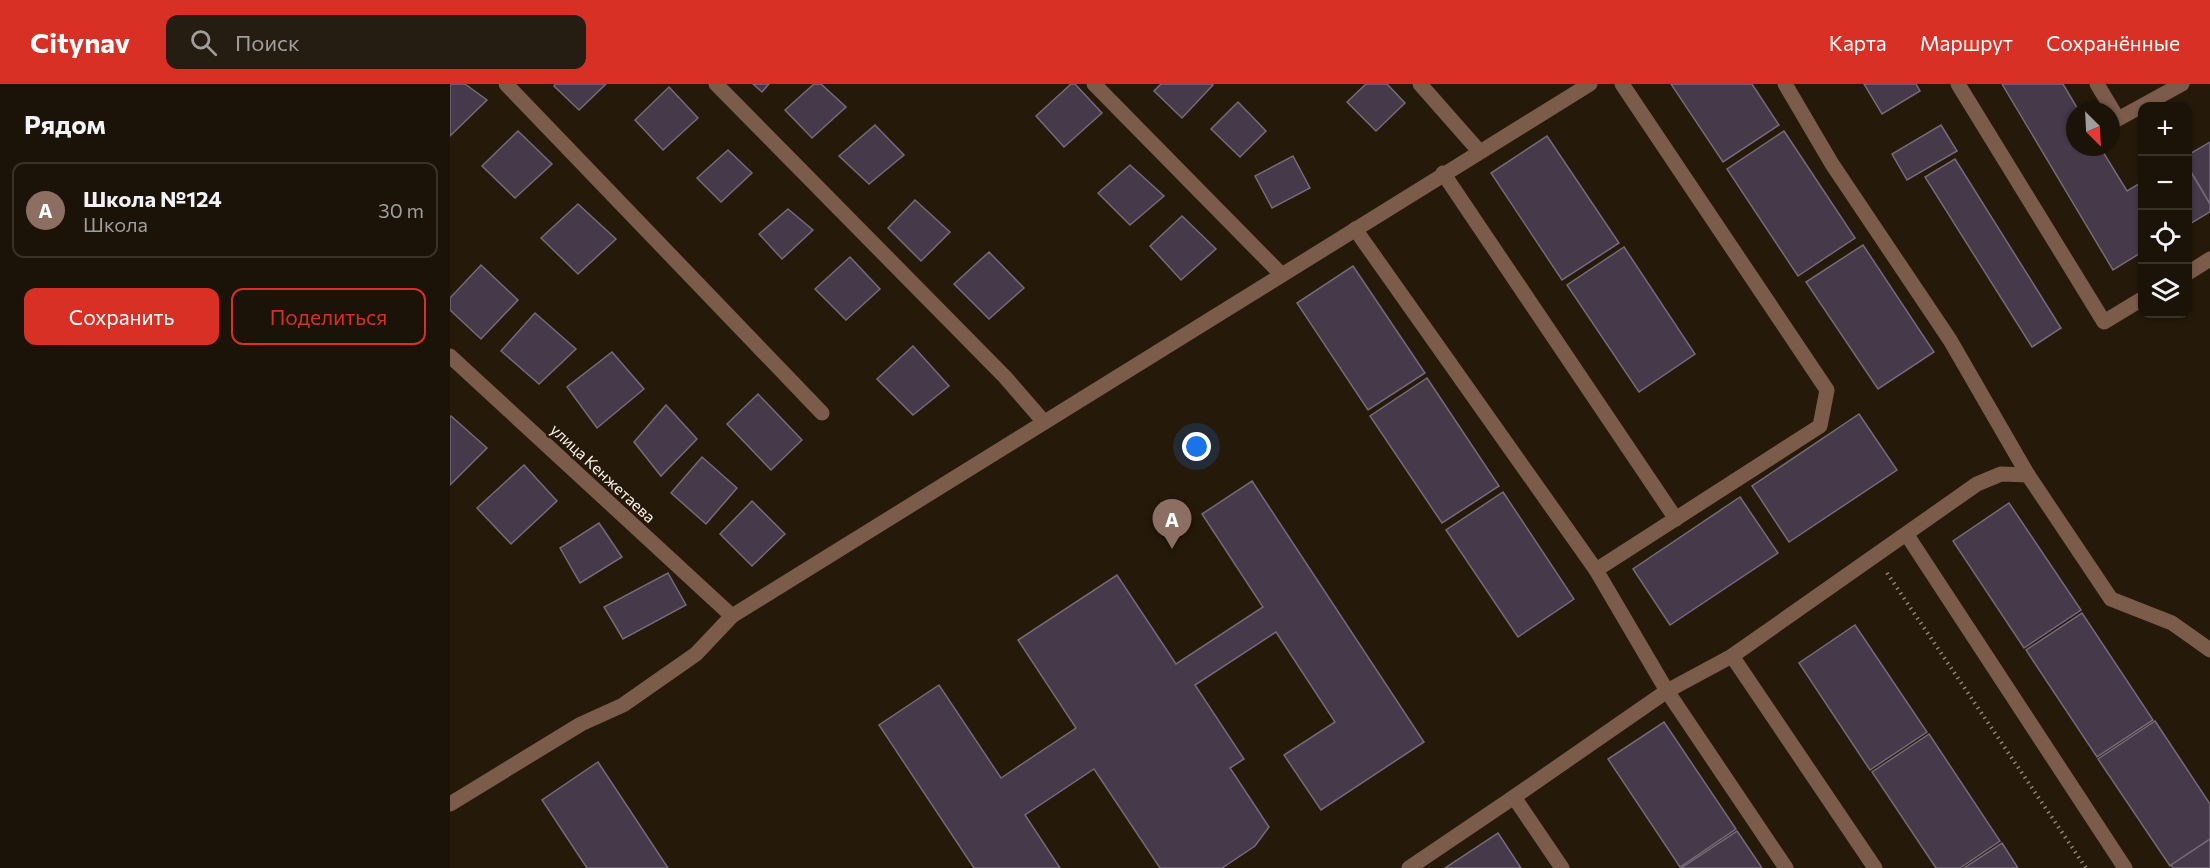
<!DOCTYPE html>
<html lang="ru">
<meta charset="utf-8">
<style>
:root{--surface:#1c1308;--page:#251c12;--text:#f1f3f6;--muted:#a09e9c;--line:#3a3229;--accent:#d93025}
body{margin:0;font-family:Commissioner,sans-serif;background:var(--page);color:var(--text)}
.controls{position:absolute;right:18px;top:18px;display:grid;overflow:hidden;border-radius:12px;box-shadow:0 2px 4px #0004}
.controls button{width:54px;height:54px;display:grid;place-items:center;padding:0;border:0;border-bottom:2px solid var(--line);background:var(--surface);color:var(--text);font:30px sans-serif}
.compass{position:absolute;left:1616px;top:18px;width:54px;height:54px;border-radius:50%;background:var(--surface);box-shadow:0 2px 4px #0004;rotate:156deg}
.you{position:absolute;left:747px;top:363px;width:21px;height:21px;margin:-15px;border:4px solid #fff;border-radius:50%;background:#1a73e8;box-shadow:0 0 0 9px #1a73e833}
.badge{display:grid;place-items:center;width:39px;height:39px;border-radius:50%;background:var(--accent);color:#fff;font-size:20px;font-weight:700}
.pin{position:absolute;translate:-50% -50px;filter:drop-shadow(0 2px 3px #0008)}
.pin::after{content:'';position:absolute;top:32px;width:21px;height:18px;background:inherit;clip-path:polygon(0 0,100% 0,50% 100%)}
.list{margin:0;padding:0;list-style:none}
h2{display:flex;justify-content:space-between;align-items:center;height:78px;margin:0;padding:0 24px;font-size:26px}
h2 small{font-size:20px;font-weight:400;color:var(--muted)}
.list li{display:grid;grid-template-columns:39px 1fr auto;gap:18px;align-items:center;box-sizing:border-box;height:96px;margin:0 12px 12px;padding:0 12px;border:2px solid var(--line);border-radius:12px}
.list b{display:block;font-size:22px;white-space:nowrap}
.list p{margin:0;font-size:20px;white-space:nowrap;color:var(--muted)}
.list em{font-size:20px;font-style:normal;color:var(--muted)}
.actions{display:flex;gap:12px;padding:18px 24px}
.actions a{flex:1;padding:14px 0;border:2px solid var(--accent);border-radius:12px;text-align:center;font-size:21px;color:var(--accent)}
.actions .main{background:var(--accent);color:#fff}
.icon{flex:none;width:33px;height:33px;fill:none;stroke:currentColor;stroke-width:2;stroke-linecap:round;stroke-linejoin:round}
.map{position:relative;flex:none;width:1760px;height:784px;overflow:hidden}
header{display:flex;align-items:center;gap:36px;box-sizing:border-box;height:84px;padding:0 30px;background:var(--accent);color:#fff}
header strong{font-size:28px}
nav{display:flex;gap:33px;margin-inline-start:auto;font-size:21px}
.search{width:420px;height:54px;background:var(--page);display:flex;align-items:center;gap:15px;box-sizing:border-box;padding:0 21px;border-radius:12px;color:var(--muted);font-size:22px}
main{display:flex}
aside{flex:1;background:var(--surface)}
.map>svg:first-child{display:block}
</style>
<header>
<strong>Citynav</strong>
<div class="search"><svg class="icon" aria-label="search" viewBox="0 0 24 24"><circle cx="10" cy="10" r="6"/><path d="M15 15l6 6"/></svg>Поиск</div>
<nav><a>Карта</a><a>Маршрут</a><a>Сохранённые</a></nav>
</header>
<main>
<aside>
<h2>Рядом<small></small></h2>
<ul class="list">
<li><span class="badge" style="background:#8d6e63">A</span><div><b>Школа №124</b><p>Школа</p></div><em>30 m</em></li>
</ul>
<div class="actions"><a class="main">Сохранить</a><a>Поделиться</a></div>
</aside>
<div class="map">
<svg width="1760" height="784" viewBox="0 0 1760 784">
<rect width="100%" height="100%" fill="#25190a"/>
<g fill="#463949" stroke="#77697a" stroke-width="1.5">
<path d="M0 0H15L37 16 0 52Z"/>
<path d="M105 0H156L129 26 104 2Z"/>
<path d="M303 0H319L312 8Z"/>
<path d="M364 0H371L396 23 362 54 335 26Z"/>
<path d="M621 0H625L652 29 614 63 586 32Z"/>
<path d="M711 0H761L763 1 732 34 704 7Z"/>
<path d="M916 0H937L955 19 926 47 897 18Z"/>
<path d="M1221 0H1302L1329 41 1273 78Z"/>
<path d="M1414 0H1466L1470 7 1432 30Z"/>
<path d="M1552 0H1613L1629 27H1625V63H1650L1677 107 1692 98V168L1663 186Z"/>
<path d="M219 3 248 34 213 66 185 36Z"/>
<path d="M788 18 816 47 790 73 761 45Z"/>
<path d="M425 41 454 71 419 100 389 72Z"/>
<path d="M1491 41 1507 67 1457 96 1442 70Z"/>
<path d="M68 47 102 80 65 114 32 82Z"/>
<path d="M1334 47 1405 154 1348 192 1277 85Z"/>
<path d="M1097 52 1169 159 1112 196 1041 89Z"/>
<path d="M1760 58V120L1738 83V71Z"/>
<path d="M278 66 302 89 271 118 247 94Z"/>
<path d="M843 72 860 104 822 124 805 92Z"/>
<path d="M1505 75 1611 244 1582 263 1475 93Z"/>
<path d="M680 81 714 112 680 141 648 109Z"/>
<path d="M1738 83 1760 120V128L1738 141Z"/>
<path d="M465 116 500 148 471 177 438 144Z"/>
<path d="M128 120 166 155 128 190 91 154Z"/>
<path d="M338 125 363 146 332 175 309 150Z"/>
<path d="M732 132 766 165 731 196 700 162Z"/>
<path d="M1413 161 1484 268 1428 305 1356 198Z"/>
<path d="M1174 163 1245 270 1189 308 1117 201Z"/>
<path d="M539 168 574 204 539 235 504 200Z"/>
<path d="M400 173 430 205 396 236 365 205Z"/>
<path d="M31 181 68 216 31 255 0 226V214Z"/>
<path d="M903 182 975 289 918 326 847 219Z"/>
<path d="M85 229 126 265 89 300 51 267Z"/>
<path d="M463 262 499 302 463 331 427 295Z"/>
<path d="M162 268 194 305 147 344 117 303Z"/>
<path d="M977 294 1049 402 992 439 920 332Z"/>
<path d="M308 310 352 356 321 386 277 340Z"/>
<path d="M216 321 247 355 211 392 184 358Z"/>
<path d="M1409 330 1447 386 1339 458 1302 402Z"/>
<path d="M1 332 37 364 0 401V333Z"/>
<path d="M252 373 287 404 256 440 221 409Z"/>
<path d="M74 381 107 417 61 460 27 424Z"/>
<path d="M802 397 974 658 871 726 834 671 885 638 826 548 745 601 794 675 780 684 819 743 805 762 772 784H710L644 685 575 731 610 784H524L429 641 489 601 551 694 626 644 568 556 667 491 726 580 813 523 752 430Z"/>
<path d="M1053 408 1124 515 1068 553 996 446Z"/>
<path d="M1290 413 1328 469 1220 541 1183 485Z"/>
<path d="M302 417 335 450 302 482 270 450Z"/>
<path d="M1559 419 1631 526 1574 564 1503 457Z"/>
<path d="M149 439 172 473 130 499 110 464Z"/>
<path d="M218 489 236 521 173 555 154 523Z"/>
<path d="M1632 529 1703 636 1647 673 1576 566Z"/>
<path d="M1405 541 1477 648 1420 686 1349 579Z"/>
<path d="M1705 637 1760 720V756L1720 782 1648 675Z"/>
<path d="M1214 638 1286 745 1230 783 1158 675Z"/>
<path d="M1479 650 1550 757 1510 784H1486L1422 688Z"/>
<path d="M148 678 218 784H137L92 716Z"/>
<path d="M1287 747 1312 784H1231Z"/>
<path d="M1048 749 1071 784H995Z"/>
<path d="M1760 755V784H1723L1721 781Z"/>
<path d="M1552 759 1568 784H1514Z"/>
</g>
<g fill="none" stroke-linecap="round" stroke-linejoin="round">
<path stroke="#8e8478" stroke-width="4" stroke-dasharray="1.5 4.5" stroke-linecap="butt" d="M1437 489 1636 784"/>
<g stroke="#7b5b4a" stroke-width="15">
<path d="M56 0 372 329"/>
<path d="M266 0 555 293 594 338"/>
<path d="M644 0 831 190"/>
<path d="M970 0 1029 67"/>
<path d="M1335 0 1382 80 1500 256 1578 391"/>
<path d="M1508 0 1654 238 1692 215"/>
<path d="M1647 0 1668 35 1732 0"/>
<path d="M993 89 1226 435"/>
<path d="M905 145 1146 486 1370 342 1377 306 1172 0"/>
<path d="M1738 189 1760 175"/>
<path d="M0 272 282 532"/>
<path d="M1457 451 1675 784"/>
<path d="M1146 486 1217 607 1336 784"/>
<path d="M1282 572 1425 784"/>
<path d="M0 720 131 640 173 621 246 570 282 532 1140 0"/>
<path d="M959 784 1064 713"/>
<path d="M1112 784 1064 713 1217 607 1282 572 1527 400 1551 390 1578 391 1661 515 1722 539 1760 566"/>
</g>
</g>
<g text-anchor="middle" stroke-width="5" stroke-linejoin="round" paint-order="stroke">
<g font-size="16" fill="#faf1e8" stroke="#25190a">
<text transform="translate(153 389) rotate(43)" y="6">улица Кенжетаева</text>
</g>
</g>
</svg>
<div class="controls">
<button>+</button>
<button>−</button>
<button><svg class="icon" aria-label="locate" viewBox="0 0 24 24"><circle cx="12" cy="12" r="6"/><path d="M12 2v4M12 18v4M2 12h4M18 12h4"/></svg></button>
<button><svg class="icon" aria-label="layers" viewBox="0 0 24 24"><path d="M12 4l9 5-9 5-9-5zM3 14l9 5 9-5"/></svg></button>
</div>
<svg class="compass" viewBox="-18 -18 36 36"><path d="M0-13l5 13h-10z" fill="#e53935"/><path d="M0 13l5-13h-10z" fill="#a09e9c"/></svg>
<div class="you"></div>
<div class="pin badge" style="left:722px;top:465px;background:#8d6e63">A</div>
</div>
</main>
